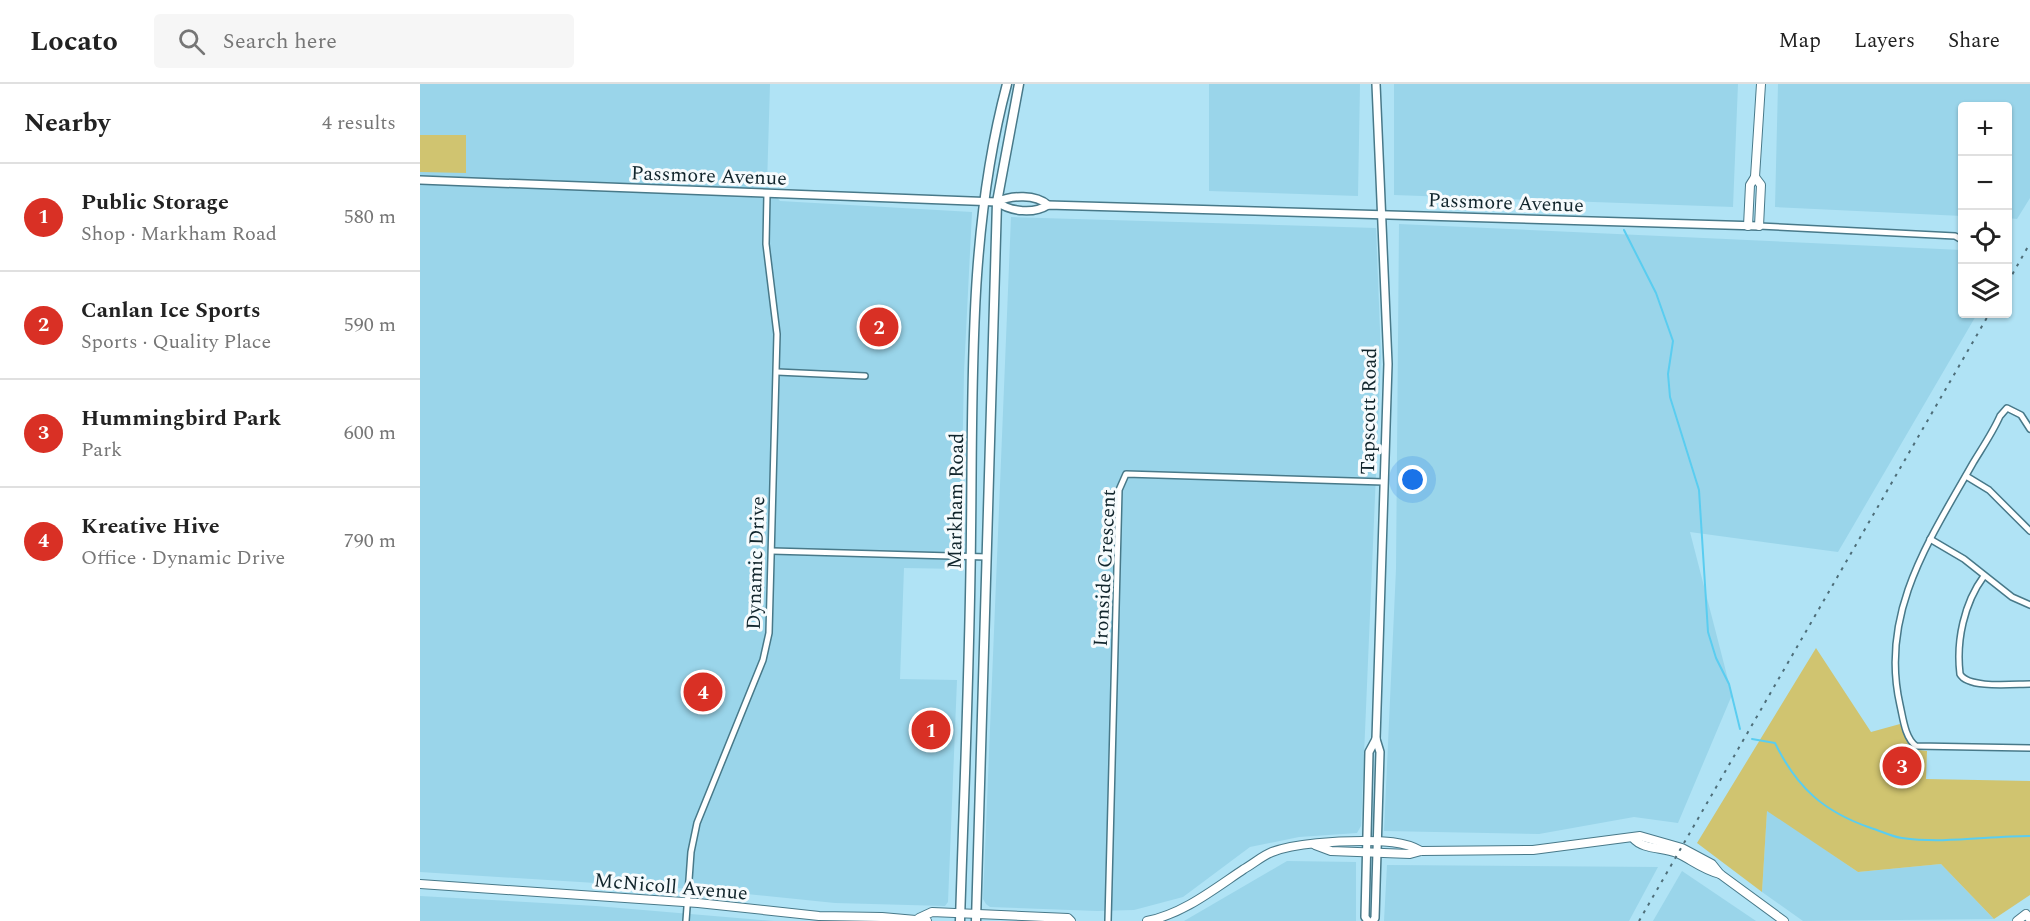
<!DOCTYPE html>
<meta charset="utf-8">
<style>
:root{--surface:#fff;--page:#f6f6f6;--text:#222;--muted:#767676;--line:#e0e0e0;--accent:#d93025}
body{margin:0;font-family:Spectral,serif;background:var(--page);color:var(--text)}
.controls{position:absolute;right:18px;top:18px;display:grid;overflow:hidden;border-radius:6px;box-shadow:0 2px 4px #0004}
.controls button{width:54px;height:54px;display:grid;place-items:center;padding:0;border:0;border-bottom:2px solid var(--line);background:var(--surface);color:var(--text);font:30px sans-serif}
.you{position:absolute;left:993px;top:396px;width:21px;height:21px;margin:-15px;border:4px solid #fff;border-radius:50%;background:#1a73e8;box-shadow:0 0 0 9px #1a73e833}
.badge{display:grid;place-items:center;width:39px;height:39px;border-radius:50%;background:var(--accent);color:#fff;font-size:20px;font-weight:700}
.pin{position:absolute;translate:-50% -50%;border:3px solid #fff;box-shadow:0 2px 6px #0006}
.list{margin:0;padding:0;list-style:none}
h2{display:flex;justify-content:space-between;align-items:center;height:78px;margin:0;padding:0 24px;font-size:26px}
h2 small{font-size:20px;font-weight:400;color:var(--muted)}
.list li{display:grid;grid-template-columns:39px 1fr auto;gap:18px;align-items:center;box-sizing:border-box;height:108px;padding:0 24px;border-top:2px solid var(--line)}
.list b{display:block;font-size:22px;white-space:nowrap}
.list p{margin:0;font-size:20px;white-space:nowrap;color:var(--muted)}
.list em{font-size:20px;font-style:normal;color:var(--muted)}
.icon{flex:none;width:33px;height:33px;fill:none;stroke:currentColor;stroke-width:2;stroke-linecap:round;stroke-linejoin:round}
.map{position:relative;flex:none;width:1610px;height:837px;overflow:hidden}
header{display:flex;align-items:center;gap:36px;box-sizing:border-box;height:84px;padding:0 30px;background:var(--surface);border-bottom:2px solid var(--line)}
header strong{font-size:28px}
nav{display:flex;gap:33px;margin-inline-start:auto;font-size:21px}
.search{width:420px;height:54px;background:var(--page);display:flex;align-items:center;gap:15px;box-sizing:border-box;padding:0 21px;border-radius:6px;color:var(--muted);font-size:22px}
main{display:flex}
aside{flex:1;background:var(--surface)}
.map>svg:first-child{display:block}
</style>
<header>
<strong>Locato</strong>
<div class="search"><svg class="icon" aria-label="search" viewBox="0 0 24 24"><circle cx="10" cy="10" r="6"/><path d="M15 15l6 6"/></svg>Search here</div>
<nav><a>Map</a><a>Layers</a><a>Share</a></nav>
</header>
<main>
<aside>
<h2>Nearby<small>4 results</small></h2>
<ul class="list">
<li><span class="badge">1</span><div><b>Public Storage</b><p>Shop · Markham Road</p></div><em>580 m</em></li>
<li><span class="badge">2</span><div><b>Canlan Ice Sports</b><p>Sports · Quality Place</p></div><em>590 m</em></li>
<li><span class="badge">3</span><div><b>Hummingbird Park</b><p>Park</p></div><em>600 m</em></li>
<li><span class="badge">4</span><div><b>Kreative Hive</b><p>Office · Dynamic Drive</p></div><em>790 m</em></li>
</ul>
</aside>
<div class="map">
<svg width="1610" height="837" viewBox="0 0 1610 837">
<rect width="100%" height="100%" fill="#b0e3f5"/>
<g fill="#9ad5ea">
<path d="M0 0H350L347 101 360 117 552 128 544 288 540 485 484 484 480 595 537 596 528 818 525 822 415 819 287 806 0 788Z"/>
<path d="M789 0H940L938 112 789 107Z"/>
<path d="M974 0H1318L1313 123 974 111Z"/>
<path d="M1358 0H1610V114L1597 135 1588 134V22H1542V132L1355 123Z"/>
<path d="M591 133 956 144 961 272 941 742 937 749 879 753 830 763 763 813 714 826 677 827 570 823 566 820 563 815Z"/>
<path d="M979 140 1542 166V230H1557L1418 468 1270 448 1312 611 1258 739 1214 733 1119 750 964 747 976 485Z"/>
<path d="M1347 726 1438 788 1521 780 1574 835 1383 837 1342 808Z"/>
<path d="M867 777 936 778V837H764Z"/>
<path d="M967 781 1238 783 1209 837H964Z"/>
<path d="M1262 787 1336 837H1233Z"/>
<path d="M0 812 176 822 354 837H0Z"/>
</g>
<g fill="#d0c470">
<path d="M0 51H46V89L0 88Z"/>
<path d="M1396 564 1451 648 1480 640 1490 665 1507 667 1506 695 1610 697V811L1574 835 1521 780 1438 788 1347 727 1342 808 1277 759Z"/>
</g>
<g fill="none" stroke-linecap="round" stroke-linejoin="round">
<g stroke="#5acdf0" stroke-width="2">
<path d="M1204 146 1236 209 1253 257 1248 290 1250 313 1279 406 1288 548 1296 574 1309 600 1320 645"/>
<path d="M1332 655 1355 659C1377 704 1404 728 1451 744 1461 747 1472 753 1482 754 1524 760 1568 752 1610 752"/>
</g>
<defs>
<g id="minor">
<path d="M1339 142 1535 152 1542 156"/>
<path d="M357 288 445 292"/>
<path d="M1610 345 1601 331 1587 324 1580 332C1573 348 1562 364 1553 379 1510 455 1459 529 1480 621 1483 634 1485 654 1496 662L1610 664"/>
<path d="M1546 392 1569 406 1610 447"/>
<path d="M1510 455 1544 475 1592 513 1610 521"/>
<path d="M352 467 567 473"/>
<path d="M1564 492C1544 519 1536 557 1540 590 1548 605 1594 600 1610 600"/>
<path d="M266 837 271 768 277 739 343 576 349 549 357 250 346 160 347 110"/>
<path d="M688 837 699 406 706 390 964 398"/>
</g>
<g id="tertiary">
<path d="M0 96 577 118C591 111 616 110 628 121"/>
<path d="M577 118C591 128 614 130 628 121L1339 142"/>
<path d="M948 837 945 833 949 668 956 655"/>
<path d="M953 837 955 834 960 668 956 655 968 280 956 0"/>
</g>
<g id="secondary">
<path d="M1335 93 1341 101 1339 142"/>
<path d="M1328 142 1330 101 1335 93 1341 0"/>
<path d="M1213 754C1223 766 1243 763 1257 769 1272 776 1283 786 1300 790"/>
<path d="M895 761 911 767 990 770 1001 767 1113 766 1220 752 1262 764 1292 780 1300 790 1364 837"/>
<path d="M0 800 278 819 399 832 462 833 507 837"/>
<path d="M499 834 512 828 648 834 651 837"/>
<path d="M727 837C763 830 794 805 824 785 833 780 842 772 852 768 875 759 918 757 943 757 962 757 984 757 1001 767"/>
<path d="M1597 837 1606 830 1610 835"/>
</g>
<g id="primary">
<path d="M540 837C544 707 550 577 551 447 553 298 548 145 587 0"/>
<path d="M556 837 577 118 599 0"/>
</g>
</defs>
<use href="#minor" stroke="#487989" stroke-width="8"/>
<use href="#tertiary" stroke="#487989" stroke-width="10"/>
<use href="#secondary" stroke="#487989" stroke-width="10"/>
<use href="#primary" stroke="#487989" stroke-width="11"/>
<use href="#minor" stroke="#fff" stroke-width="5"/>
<use href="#tertiary" stroke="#fff" stroke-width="7"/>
<use href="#secondary" stroke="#fff" stroke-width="8"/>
<use href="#primary" stroke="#fff" stroke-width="8"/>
<g stroke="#4e6e79" stroke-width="2" stroke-dasharray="3 6" stroke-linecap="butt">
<path d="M1588 198 1610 159"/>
<path d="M1219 837 1569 230"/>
</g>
</g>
<g text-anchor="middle" stroke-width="6" stroke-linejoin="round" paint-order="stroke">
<g font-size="20" fill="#11252c" stroke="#f6fbfd">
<text transform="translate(289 91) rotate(2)" y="7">Passmore Avenue</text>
<text transform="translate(1086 118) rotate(2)" y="7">Passmore Avenue</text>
<text transform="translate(948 327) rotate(-89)" y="7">Tapscott Road</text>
<text transform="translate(535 417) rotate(-89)" y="7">Markham Road</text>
<text transform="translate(335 479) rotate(-88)" y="7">Dynamic Drive</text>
<text transform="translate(684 484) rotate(-87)" y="7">Ironside Crescent</text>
<text transform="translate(251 802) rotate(5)" y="7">McNicoll Avenue</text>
</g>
</g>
</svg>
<div class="controls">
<button>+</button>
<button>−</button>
<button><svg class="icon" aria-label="locate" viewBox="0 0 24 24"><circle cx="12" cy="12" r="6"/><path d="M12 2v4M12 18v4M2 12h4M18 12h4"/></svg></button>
<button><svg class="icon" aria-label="layers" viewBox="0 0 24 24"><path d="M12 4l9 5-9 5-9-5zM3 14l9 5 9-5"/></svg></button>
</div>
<div class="you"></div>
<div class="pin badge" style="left:511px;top:646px">1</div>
<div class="pin badge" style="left:459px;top:243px">2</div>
<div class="pin badge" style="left:1482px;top:682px">3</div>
<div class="pin badge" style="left:283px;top:608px">4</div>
</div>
</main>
